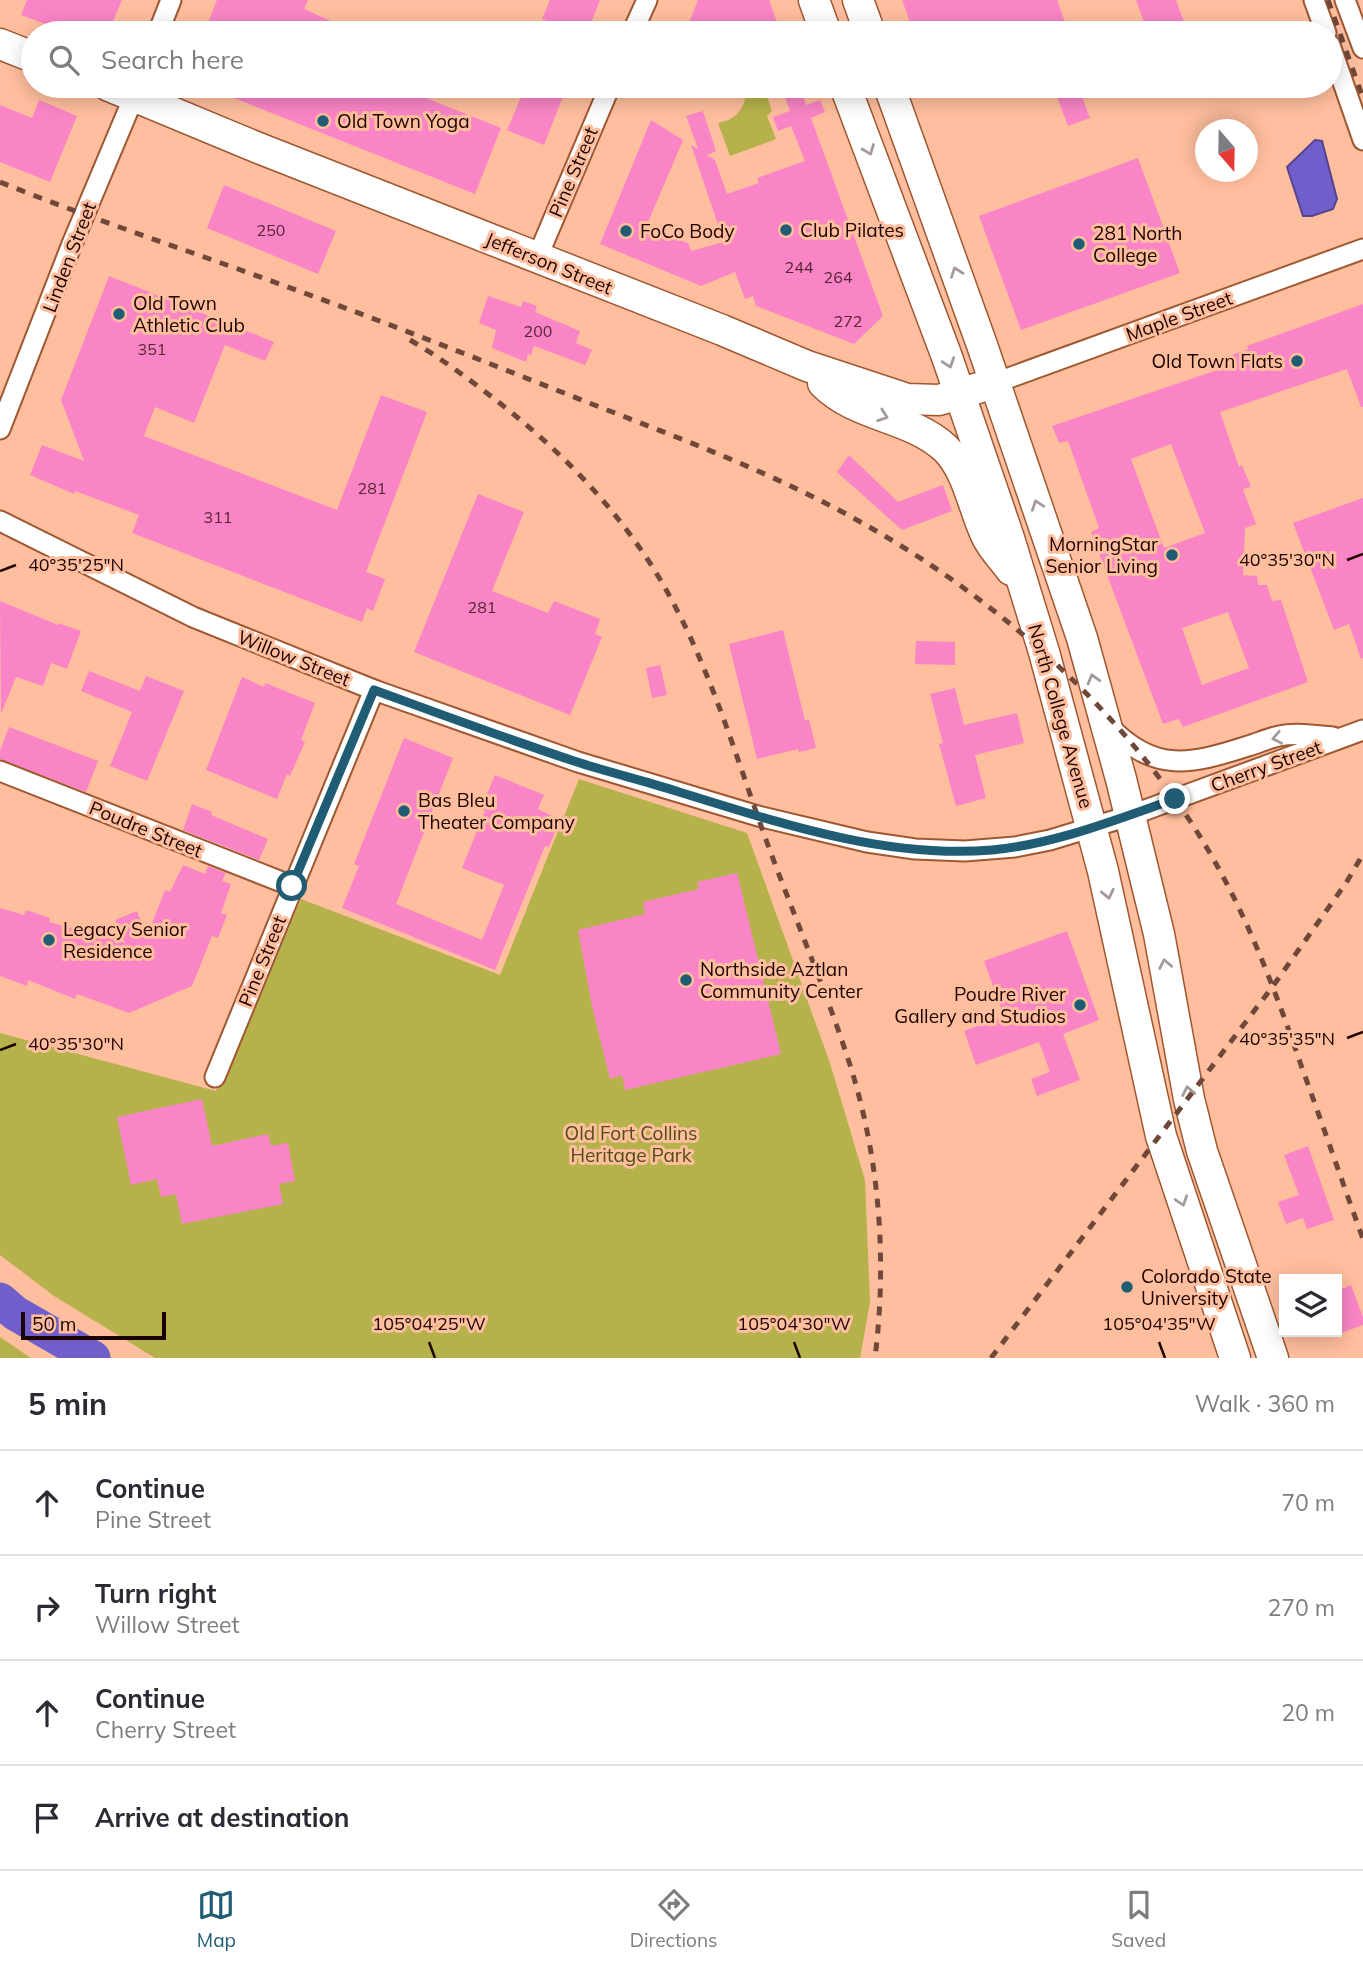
<!DOCTYPE html>
<meta charset="utf-8">
<style>
:root{--surface:#fff;--page:#f7f7f7;--text:#2b2b33;--muted:#7c7c81;--line:#e1e1e2;--accent:#205d74}
body{margin:0;font-family:Mulish,sans-serif;background:var(--page);color:var(--text)}
.controls{position:absolute;right:21px;bottom:21px;display:grid;overflow:hidden;border-radius:0px;box-shadow:0 4px 18px #0003}
.controls button{width:63px;height:63px;display:grid;place-items:center;padding:0;border:0;border-bottom:2px solid var(--line);background:var(--surface);color:var(--text);font:35px sans-serif}
.compass{position:absolute;left:1195px;top:119px;width:63px;height:63px;border-radius:50%;background:var(--surface);box-shadow:0 4px 18px #0003;rotate:160deg}
.scale{position:absolute;left:21px;bottom:18px;width:145px;box-sizing:border-box;padding-left:7px;border:4px solid #1c0300;border-top:0;font-size:19px;line-height:24px;white-space:nowrap;color:#1c0300;-webkit-text-stroke:5px #ffbe9e;paint-order:stroke}
.stop{position:absolute;width:21px;height:21px;margin:-16px;border:5px solid #205d74;border-radius:50%;background:#fff}
.stop.end{background:#205d74;border-color:#fff;box-shadow:0 2px 7px #0008}
.list{margin:0;padding:0;list-style:none}
h2{display:flex;justify-content:space-between;align-items:center;height:91px;margin:0;padding:0 28px;font-size:30px}
h2 small{font-size:23px;font-weight:400;color:var(--muted)}
.list li{display:grid;grid-template-columns:46px 1fr auto;gap:21px;align-items:center;box-sizing:border-box;height:105px;padding:0 28px;border-top:2px solid var(--line)}
.list b{display:block;font-size:26px;white-space:nowrap}
.list p{margin:0;font-size:23px;white-space:nowrap;color:var(--muted)}
.list em{font-size:23px;font-style:normal;color:var(--muted)}
.icon{flex:none;width:38px;height:38px;fill:none;stroke:currentColor;stroke-width:2;stroke-linecap:round;stroke-linejoin:round}
.map{position:relative;flex:none;width:1363px;height:1358px;overflow:hidden}
.search{position:absolute;background:var(--surface);box-shadow:0 4px 18px #0003;left:21px;right:21px;top:21px;height:77px;display:flex;align-items:center;gap:18px;box-sizing:border-box;padding:0 24px;border-radius:38px;color:var(--muted);font-size:26px}
.sheet{height:511px;background:var(--surface)}
nav{display:flex;justify-content:space-around;align-items:center;box-sizing:border-box;height:98px;border-top:2px solid var(--line);background:var(--surface);font-size:19px;color:var(--muted)}
nav a{display:grid;justify-items:center;gap:4px}
nav .on{color:var(--accent)}
.map>svg:first-child{display:block}
</style>
<div class="map">
<svg width="1363" height="1358" viewBox="0 0 1363 1358">
<rect width="100%" height="100%" fill="#ffbe9e"/>
<g fill="#b6b24b">
<path d="M764 88 772 111 767 116 776 139 730 156 718 123C735 120 743 111 746 94Z"/>
<path d="M579 779 747 833 830 1063 865 1180 870 1302 860 1358H155L54 1296 0 1255V1033L216 1091 301 899 500 975Z"/>
<path d="M0 1337 31 1358H0Z"/>
</g>
<path fill="#705fca" stroke="#57438d" stroke-width="2" d="M1315 140 1322 141 1337 199 1333 209 1312 216H1303L1287 167Z"/>
<g fill="none" stroke-linecap="round" stroke-linejoin="round">
<path stroke="#705fca" stroke-width="35" d="M0 1300 15 1313 93 1358"/>
</g>
<g fill="#fa85c6" fill-rule="evenodd">
<path d="M27 0H122L108 33H70L21 15Z"/>
<path d="M217 0H308L304 9 358 33H204Z"/>
<path d="M550 0H600L587 33H579L542 19Z"/>
<path d="M698 0H769L781 33H685Z"/>
<path d="M902 0H1057L1069 33H914Z"/>
<path d="M1136 0H1176L1188 33H1148Z"/>
<path d="M204 86H351L371 93 374 86H396L501 128 475 194Z"/>
<path d="M536 86H567L544 145 507 130 524 90 533 94Z"/>
<path d="M781 86H800L806 105 820 100 825 112 811 118 883 316 854 344 756 306 753 296 745 299 735 272 701 286 600 244 651 120 683 140 646 227 688 243 691 251 724 242 691 145 698 149 686 116 703 111 716 151 707 155 715 160 727 194 759 183 757 178 805 161 791 126 778 131 773 117 790 111Z"/>
<path d="M1053 86H1078L1090 118 1068 126Z"/>
<path d="M39 100 77 116 50 182 0 162V105L32 118Z"/>
<path d="M1138 158 1180 273 1021 330 979 216Z"/>
<path d="M224 185 336 231 318 274 207 228Z"/>
<path d="M109 276 274 342 265 361 225 345 194 423 155 407 144 436 337 510 381 395 427 412 366 572 385 579 373 611 367 608 362 622 132 533 139 515 75 491 74 494 30 475 42 445 84 461 61 400Z"/>
<path d="M488 296 521 307 523 301 537 306 535 312 580 331 576 343 592 350 585 365 534 346 531 355 528 354 526 362 492 348 496 330 479 323Z"/>
<path d="M1363 304V407H1361L1347 369 1220 412 1239 467 1242 465 1251 487 1243 489 1256 524 1245 528 1243 575 1257 576 1258 585H1267L1272 601 1281 600 1308 682 1183 727 1179 719 1163 724 1091 532 1099 528 1068 441 1059 443 1052 426 1232 365 1229 356 1248 349 1247 346ZM1171 444 1205 533 1164 548 1131 459ZM1228 612 1249 668 1202 685 1182 628Z"/>
<path d="M849 455 898 502 943 485 952 511 902 530 837 472Z"/>
<path d="M478 494 524 512 492 591 548 613 554 601 600 619 595 634 602 637 570 715 414 652Z"/>
<path d="M1363 498V658L1361 659 1349 624 1334 630 1293 523Z"/>
<path d="M0 601 58 625V623L81 631 67 669 51 663 43 686 16 677 1 714Z"/>
<path d="M783 630 805 721 809 719 816 748 799 752 798 749 757 759 729 644Z"/>
<path d="M916 641 955 642V665L915 664Z"/>
<path d="M660 665 667 695 652 698 646 668Z"/>
<path d="M89 671 140 691 146 676 184 691 147 781 110 766 132 712 81 691Z"/>
<path d="M242 677 264 687 265 683 315 703 301 740 305 742 290 776 287 774 277 799 206 770Z"/>
<path d="M955 688 964 725 1017 713 1024 743 975 755 986 798 956 806 939 744 943 743 930 694Z"/>
<path d="M9 727 98 761 86 792 0 759V751Z"/>
<path d="M404 738 453 758 396 904 482 940 504 885 462 868 485 811 481 809 495 775 544 795 538 809 560 820 549 847 545 846 495 970 342 908 359 866 354 864Z"/>
<path d="M192 804 212 812 211 815 268 839 259 860 183 830Z"/>
<path d="M183 865 205 874 208 866 226 873 222 881 231 884 221 913 227 915 218 938 212 936 192 986 129 1013 77 994 75 999 28 980 27 986 0 976V908L24 915 26 910 50 918 49 922 125 943 115 920 137 911 147 936 165 890 170 892Z"/>
<path d="M737 873 781 1054 625 1090 622 1075 610 1079 592 1006 578 930 645 914 643 902 699 889 697 882Z"/>
<path d="M1067 931 1099 1020 1063 1034 1080 1080 1037 1096 1031 1079 1050 1072 1039 1042 976 1065 964 1031 1004 1017 984 961Z"/>
<path d="M202 1099 212 1146 268 1134 271 1146 288 1143 295 1181 279 1184 283 1204 182 1224 176 1194 161 1197 157 1179 131 1185 117 1117Z"/>
<path d="M1308 1146 1334 1220 1307 1229 1303 1218 1286 1224 1278 1202 1299 1195 1284 1155Z"/>
<path d="M1351 1285 1363 1317V1325L1341 1333 1340 1330 1337 1331V1291Z"/>
</g>
<g fill="none" stroke-linecap="round" stroke-linejoin="round">
<defs>
<g id="minor">
<path d="M1314 0 1326 33"/>
<path d="M1345 0 1363 48"/>
<path d="M158 33 171 0"/>
<path d="M632 33 647 0"/>
<path d="M1330 45 1363 140"/>
<path d="M537 258 610 86"/>
<path d="M995 383 1363 249"/>
<path d="M0 429 72 244 138 87"/>
<path d="M0 521 193 617 374 690 578 762 758 816 867 842 915 849 965 851 1015 847 1050 840 1129 816 1363 730"/>
<path d="M1109 726C1154 774 1192 764 1248 746 1258 743 1269 738 1279 736 1296 732 1316 736 1333 737"/>
<path d="M0 771 292 886"/>
<path d="M215 1077 374 690"/>
</g>
<g id="highway">
<path d="M814 0 826 33"/>
<path d="M858 0 870 33"/>
<path d="M0 44 33 57"/>
<path d="M109 86 256 147 722 330 807 366 907 399 939 400 978 388"/>
<path d="M845 86 947 357 1008 535 1044 652 1103 871 1161 1136 1235 1358"/>
<path d="M889 86 982 345 1082 638 1121 779 1159 934 1189 1099 1202 1151 1273 1358"/>
<path d="M823 383C856 417 910 416 945 448 968 470 973 508 986 535 992 548 1003 559 1011 570"/>
</g>
</defs>
<use href="#minor" stroke="#9e5730" stroke-width="23"/>
<use href="#highway" stroke="#9e5730" stroke-width="33"/>
<use href="#minor" stroke="#fff" stroke-width="19"/>
<use href="#highway" stroke="#fff" stroke-width="30"/>
<g stroke="#70483a" stroke-width="5" stroke-dasharray="9 9" stroke-linecap="butt">
<path d="M1328 0 1363 98"/>
<path d="M0 182C94 220 190 251 285 286 377 319 468 355 559 391 639 423 720 452 797 489 954 564 1096 678 1192 824 1241 899 1272 981 1301 1065 1322 1123 1342 1181 1363 1239"/>
<path d="M410 340C436 355 459 372 483 390 547 439 600 489 646 557 702 641 731 742 765 837 793 914 826 990 851 1068 880 1162 887 1261 875 1358"/>
<path d="M991 1358 1273 986 1346 883 1363 854"/>
</g>
</g>
<defs><path id="oneway-chevron" d="M-2-3.5L2.5 0L-2 3.5" fill="none" stroke-width="1.6" stroke-linecap="round" stroke-linejoin="round" transform="scale(1.75)"/></defs>
<g stroke="#a49a99">
<use href="#oneway-chevron" transform="translate(869 150) rotate(69)"/>
<use href="#oneway-chevron" transform="translate(956 272) rotate(-110)"/>
<use href="#oneway-chevron" transform="translate(949 363) rotate(71)"/>
<use href="#oneway-chevron" transform="translate(883 416) rotate(20)"/>
<use href="#oneway-chevron" transform="translate(1037 505) rotate(-109)"/>
<use href="#oneway-chevron" transform="translate(1093 679) rotate(-106)"/>
<use href="#oneway-chevron" transform="translate(1277 738) rotate(169)"/>
<use href="#oneway-chevron" transform="translate(1108 894) rotate(78)"/>
<use href="#oneway-chevron" transform="translate(1165 964) rotate(-101)"/>
<use href="#oneway-chevron" transform="translate(1188 1091) rotate(-101)"/>
<use href="#oneway-chevron" transform="translate(1182 1201) rotate(72)"/>
</g>
<g fill="none" stroke-linecap="round" stroke-linejoin="round">
<path stroke="#205d74" stroke-width="9" d="M292 886 374 690C440 714 507 739 574 761 607 772 642 780 676 791 777 822 884 859 992 850 1055 844 1115 820 1175 799"/>
</g>
<path fill="none" stroke="#1c0300" stroke-width="2.5" d="M1347 560 1363 554M0 571 16 565M1347 1038 1363 1032M0 1050 16 1044M429 1342 435 1358M794 1342 800 1358M1159 1342 1165 1358"/>
<g fill="#205d74" stroke="#ffbe9e" stroke-width="2.5">
<circle cx="323" cy="121" r="7"/>
<circle cx="786" cy="230" r="7"/>
<circle cx="626" cy="231" r="7"/>
<circle cx="1079" cy="244" r="7"/>
<circle cx="119" cy="314" r="7"/>
<circle cx="1297" cy="361" r="7"/>
<circle cx="1172" cy="555" r="7"/>
<circle cx="404" cy="811" r="7"/>
<circle cx="49" cy="940" r="7"/>
<circle cx="686" cy="980" r="7"/>
<circle cx="1080" cy="1005" r="7"/>
<circle cx="1127" cy="1287" r="7"/>
</g>
<g text-anchor="middle" stroke-width="6" stroke-linejoin="round" paint-order="stroke">
<g font-size="16" fill="#542432">
<text x="271" y="236">250</text>
<text x="799" y="273">244</text>
<text x="838" y="283">264</text>
<text x="848" y="327">272</text>
<text x="538" y="337">200</text>
<text x="152" y="355">351</text>
<text x="372" y="494">281</text>
<text x="218" y="523">311</text>
<text x="482" y="613">281</text>
</g>
<g font-size="19" fill="#1c0300" stroke="#ffbe9e" text-anchor="start">
<text x="337" y="128">Old Town Yoga</text>
<text x="800" y="237">Club Pilates</text>
<text x="640" y="238">FoCo Body</text>
<text x="1093" y="240">281 North<tspan x="1093" dy="22">College</tspan></text>
<text x="133" y="310">Old Town<tspan x="133" dy="22">Athletic Club</tspan></text>
<text x="1283" y="368" text-anchor="end">Old Town Flats</text>
<text x="1158" y="551" text-anchor="end">MorningStar<tspan x="1158" dy="22">Senior Living</tspan></text>
<text x="418" y="807">Bas Bleu<tspan x="418" dy="22">Theater Company</tspan></text>
<text x="63" y="936">Legacy Senior<tspan x="63" dy="22">Residence</tspan></text>
<text x="700" y="976">Northside Aztlan<tspan x="700" dy="22">Community Center</tspan></text>
<text x="1066" y="1001" text-anchor="end">Poudre River<tspan x="1066" dy="22">Gallery and Studios</tspan></text>
<text x="1141" y="1283">Colorado State<tspan x="1141" dy="22">University</tspan></text>
</g>
<g font-size="19" fill="#1c0300" stroke="#ffbe9e">
<text transform="translate(573 172) rotate(-67)" y="7">Pine Street</text>
<text transform="translate(69 257) rotate(-69)" y="7">Linden Street</text>
<text transform="translate(549 263) rotate(22)" y="7">Jefferson Street</text>
<text transform="translate(1179 316) rotate(-20)" y="7">Maple Street</text>
<text transform="translate(294 658) rotate(22)" y="7">Willow Street</text>
<text transform="translate(1061 716) rotate(74)" y="7">North College Avenue</text>
<text transform="translate(1266 766) rotate(-20)" y="7">Cherry Street</text>
<text transform="translate(146 829) rotate(22)" y="7">Poudre Street</text>
<text transform="translate(262 961) rotate(-68)" y="7">Pine Street</text>
</g>
<g font-size="19" fill="#4f4d14" stroke="#ffbe9e">
<text x="631" y="1140">Old Fort Collins<tspan x="631" dy="22">Heritage Park</tspan></text>
</g>
</g>
<g font-size="18" text-anchor="middle" fill="#1c0300" stroke="#ffbe9e" stroke-width="6" stroke-linejoin="round" paint-order="stroke">
<text x="1287" y="566">40°35'30"N</text>
<text x="76" y="571">40°35'25"N</text>
<text x="1287" y="1045">40°35'35"N</text>
<text x="76" y="1050">40°35'30"N</text>
<text x="429" y="1330">105°04'25"W</text>
<text x="794" y="1330">105°04'30"W</text>
<text x="1159" y="1330">105°04'35"W</text>
</g>
</svg>
<div class="controls">
<button><svg class="icon" aria-label="layers" viewBox="0 0 24 24"><path d="M12 4l9 5-9 5-9-5zM3 14l9 5 9-5"/></svg></button>
</div>
<svg class="compass" viewBox="-18 -18 36 36"><path d="M0-13l5 13h-10z" fill="#e53935"/><path d="M0 13l5-13h-10z" fill="#7c7c81"/></svg>
<div class="scale">50 m</div>
<div class="stop" style="left:292px;top:886px"></div>
<div class="stop end" style="left:1175px;top:799px"></div>
<div class="search"><svg class="icon" aria-label="search" viewBox="0 0 24 24"><circle cx="10" cy="10" r="6"/><path d="M15 15l6 6"/></svg>Search here</div>
</div>
<section class="sheet">
<h2>5 min<small>Walk · 360 m</small></h2>
<ul class="list">
<li><svg class="icon" aria-label="ahead" viewBox="0 0 24 24"><path d="M12 20V5M6 11l6-6 6 6"/></svg><div><b>Continue</b><p>Pine Street</p></div><em>70 m</em></li>
<li><svg class="icon" aria-label="right" viewBox="0 0 24 24"><path d="M7 20v-9h11M14 6l5 5-5 5"/></svg><div><b>Turn right</b><p>Willow Street</p></div><em>270 m</em></li>
<li><svg class="icon" aria-label="ahead" viewBox="0 0 24 24"><path d="M12 20V5M6 11l6-6 6 6"/></svg><div><b>Continue</b><p>Cherry Street</p></div><em>20 m</em></li>
<li><svg class="icon" aria-label="arrive" viewBox="0 0 24 24"><path d="M6 21V4h12l-3 4 3 4H6"/></svg><div><b>Arrive at destination</b></div></li>
</ul>
</section>
<nav>
<a class="on"><svg class="icon" aria-label="map" viewBox="0 0 24 24"><path d="M3 6l6-2 6 2 6-2v14l-6 2-6-2-6 2zM9 4v14M15 6v14"/></svg>Map</a>
<a><svg class="icon" aria-label="directions" viewBox="0 0 24 24"><path d="M12 3l9 9-9 9-9-9zM9 14v-3h6M13 9l2 2-2 2"/></svg>Directions</a>
<a><svg class="icon" aria-label="saved" viewBox="0 0 24 24"><path d="M7 4h10v16l-5-4-5 4z"/></svg>Saved</a>
</nav>
